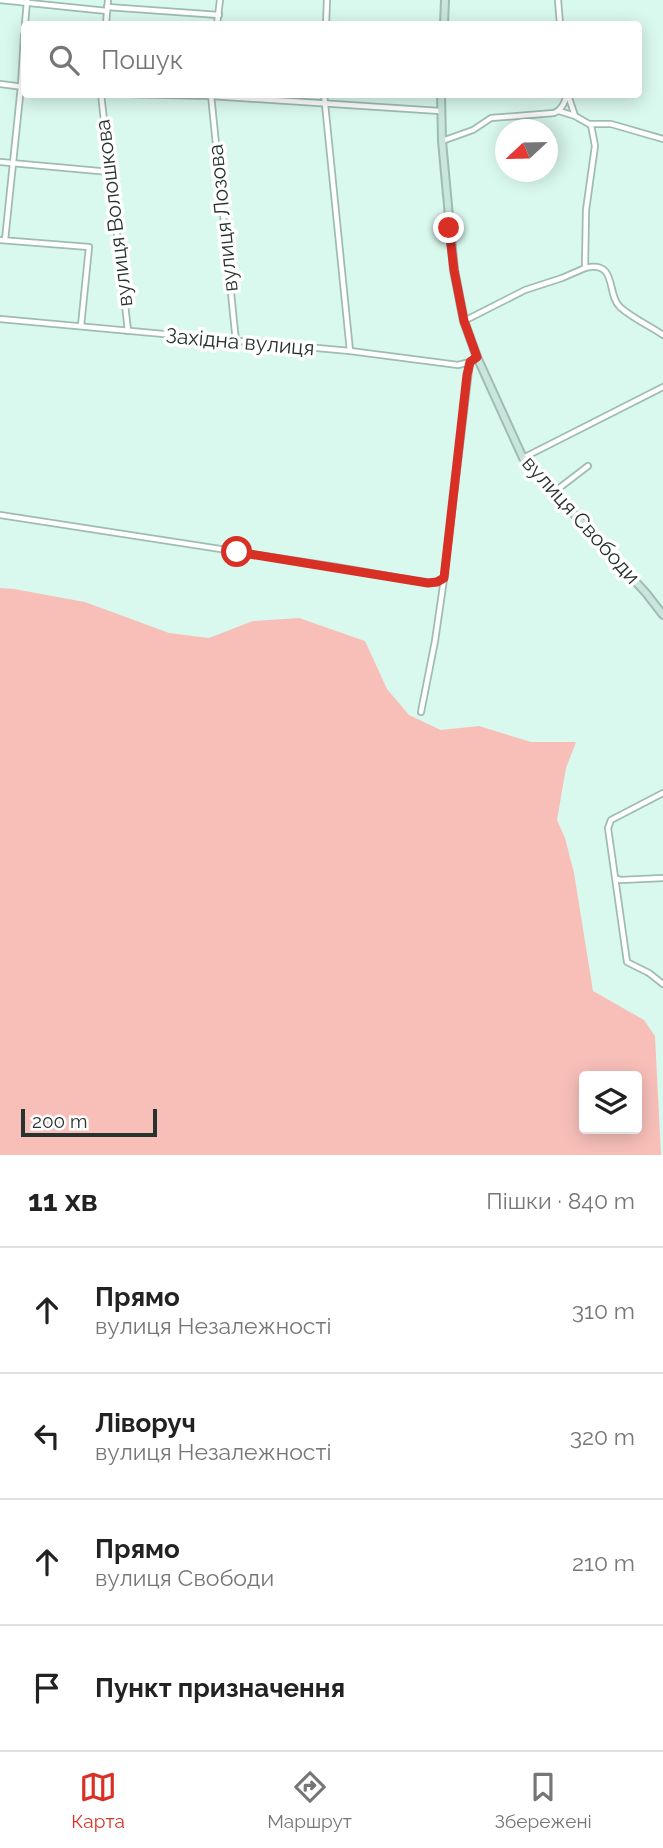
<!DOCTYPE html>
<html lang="uk">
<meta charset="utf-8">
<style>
:root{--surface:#fff;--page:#f2f2f2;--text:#222;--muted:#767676;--line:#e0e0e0;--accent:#d93025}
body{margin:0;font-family:Raleway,sans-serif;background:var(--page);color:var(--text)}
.controls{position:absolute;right:21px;bottom:21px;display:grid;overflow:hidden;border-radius:7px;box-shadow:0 4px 18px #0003}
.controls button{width:63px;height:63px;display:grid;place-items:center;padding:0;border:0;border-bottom:2px solid var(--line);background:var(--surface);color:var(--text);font:35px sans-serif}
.compass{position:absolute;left:495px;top:119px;width:63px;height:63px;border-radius:50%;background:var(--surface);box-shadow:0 4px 18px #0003;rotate:248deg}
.scale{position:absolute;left:21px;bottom:18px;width:136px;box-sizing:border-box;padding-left:7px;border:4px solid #27332f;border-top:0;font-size:19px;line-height:24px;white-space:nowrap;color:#27332f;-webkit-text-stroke:5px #fff;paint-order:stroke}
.stop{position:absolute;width:21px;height:21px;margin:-16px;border:5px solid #d93025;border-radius:50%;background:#fff}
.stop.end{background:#d93025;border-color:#fff;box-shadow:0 2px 7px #0008}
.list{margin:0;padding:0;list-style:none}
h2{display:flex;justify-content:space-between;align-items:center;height:91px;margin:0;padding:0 28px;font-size:30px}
h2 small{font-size:23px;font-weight:400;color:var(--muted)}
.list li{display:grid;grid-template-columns:46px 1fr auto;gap:21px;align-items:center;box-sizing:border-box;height:126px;padding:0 28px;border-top:2px solid var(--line)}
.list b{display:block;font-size:26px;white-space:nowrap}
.list p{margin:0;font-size:23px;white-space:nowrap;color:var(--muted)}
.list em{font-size:23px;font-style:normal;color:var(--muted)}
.icon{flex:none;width:38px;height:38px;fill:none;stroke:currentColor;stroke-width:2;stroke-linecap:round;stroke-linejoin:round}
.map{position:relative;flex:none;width:663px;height:1155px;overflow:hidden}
.search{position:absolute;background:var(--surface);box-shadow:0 4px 18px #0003;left:21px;right:21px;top:21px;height:77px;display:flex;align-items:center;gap:18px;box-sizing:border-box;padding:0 24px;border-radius:7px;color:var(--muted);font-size:26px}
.sheet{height:595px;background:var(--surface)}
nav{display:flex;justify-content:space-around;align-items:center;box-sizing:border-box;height:98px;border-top:2px solid var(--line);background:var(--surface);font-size:19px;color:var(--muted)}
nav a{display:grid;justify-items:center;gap:4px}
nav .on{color:var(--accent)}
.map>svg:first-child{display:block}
</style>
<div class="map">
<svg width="663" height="1155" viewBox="0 0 663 1155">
<rect width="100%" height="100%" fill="#d9f8ee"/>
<path fill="#f8bfb9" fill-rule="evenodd" d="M0 588 14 589 85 602 169 633 209 638 253 621 299 618 365 641 387 689 409 715 441 730 479 726 531 742H576L566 768 557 820 565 838 574 873 593 991 644 1020 655 1036 661 1155H0ZM637 1076V1129H584V1076Z"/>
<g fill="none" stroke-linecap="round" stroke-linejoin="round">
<defs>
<g id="street">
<path d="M0 0 107 11"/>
<path d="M558 0 560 24"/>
<path d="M107 7 219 15"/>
<path d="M25 24 27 1"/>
<path d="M106 24 108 0"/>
<path d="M217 24 220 0"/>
<path d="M326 24 327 0"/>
<path d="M0 84 24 87"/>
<path d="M101 94 128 331"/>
<path d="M127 94 211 96 440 111"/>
<path d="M324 94 350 351"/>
<path d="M211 95 236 342"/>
<path d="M568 95 575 116 589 124H611L663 139"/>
<path d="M559 111 575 116"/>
<path d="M442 141 473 130 491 118 554 113C562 110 565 103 567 94"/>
<path d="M0 162 110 172"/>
<path d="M0 240 89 247 81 326"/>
<path d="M5 240 21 86 24 35"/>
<path d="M585 268C618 260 606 294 620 307 632 318 650 326 663 335"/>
<path d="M0 319 350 351 458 365 470 362 477 357"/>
<path d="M464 321 525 290 562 278 585 268 586 210 595 146 591 125"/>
<path d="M523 458 663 387"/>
<path d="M554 492 588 466"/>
<path d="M0 515 337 567 428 583 437 582 444 578 470 362"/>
<path d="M421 712 435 641 444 579"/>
<path d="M663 793 611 820 608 828 627 962 649 973 663 984"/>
<path d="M617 879 621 880 663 878"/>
</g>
<g id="secondary">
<path d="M444 24 445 0"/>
<path d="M441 94 442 141 454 270 464 321 477 357 523 458 646 593 663 615"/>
</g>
</defs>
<use href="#street" stroke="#9fbcb3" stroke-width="8"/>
<use href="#secondary" stroke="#9fbcb3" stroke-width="10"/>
<use href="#street" stroke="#fff" stroke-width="4.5"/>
<use href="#secondary" stroke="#c9e6de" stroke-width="6"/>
</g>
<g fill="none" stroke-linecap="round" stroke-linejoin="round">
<path stroke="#d93025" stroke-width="9" d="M237 552 428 583 437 582 444 578 467 375 470 362 477 357 464 321 454 270 449 228"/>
</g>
<g text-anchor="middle" stroke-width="7" stroke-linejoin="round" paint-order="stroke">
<g font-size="21" fill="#27332f" stroke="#fff">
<text transform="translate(114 213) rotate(-97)" y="7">вулиця Волошкова</text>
<text transform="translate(223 218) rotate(-96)" y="7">вулиця Лозова</text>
<text transform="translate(240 342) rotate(5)" y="7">Західна вулиця</text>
<text transform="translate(581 520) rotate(48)" y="7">вулиця Свободи</text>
</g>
</g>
</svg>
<div class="controls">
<button><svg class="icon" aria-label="layers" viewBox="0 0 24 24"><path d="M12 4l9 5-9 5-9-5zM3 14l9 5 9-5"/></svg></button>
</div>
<svg class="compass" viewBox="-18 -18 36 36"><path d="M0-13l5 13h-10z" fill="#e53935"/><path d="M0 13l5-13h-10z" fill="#767676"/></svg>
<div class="scale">200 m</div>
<div class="stop" style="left:237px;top:552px"></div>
<div class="stop end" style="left:449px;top:228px"></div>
<div class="search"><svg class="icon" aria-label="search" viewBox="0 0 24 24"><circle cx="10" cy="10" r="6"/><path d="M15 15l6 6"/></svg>Пошук</div>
</div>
<section class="sheet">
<h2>11 хв<small>Пішки · 840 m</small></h2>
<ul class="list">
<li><svg class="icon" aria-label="ahead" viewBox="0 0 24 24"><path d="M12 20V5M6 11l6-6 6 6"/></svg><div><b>Прямо</b><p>вулиця Незалежності</p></div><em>310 m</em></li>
<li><svg class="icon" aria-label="left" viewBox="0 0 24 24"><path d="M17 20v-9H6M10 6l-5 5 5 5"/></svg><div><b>Ліворуч</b><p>вулиця Незалежності</p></div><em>320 m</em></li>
<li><svg class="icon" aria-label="ahead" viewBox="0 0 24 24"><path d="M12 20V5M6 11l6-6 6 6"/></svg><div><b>Прямо</b><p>вулиця Свободи</p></div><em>210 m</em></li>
<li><svg class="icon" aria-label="arrive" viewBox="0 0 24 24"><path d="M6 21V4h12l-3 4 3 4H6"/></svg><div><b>Пункт призначення</b></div></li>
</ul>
</section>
<nav>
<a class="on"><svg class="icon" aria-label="map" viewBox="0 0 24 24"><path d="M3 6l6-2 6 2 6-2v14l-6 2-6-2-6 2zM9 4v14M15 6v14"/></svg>Карта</a>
<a><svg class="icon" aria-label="directions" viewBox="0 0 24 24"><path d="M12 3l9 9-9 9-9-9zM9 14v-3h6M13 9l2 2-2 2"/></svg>Маршрут</a>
<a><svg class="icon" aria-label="saved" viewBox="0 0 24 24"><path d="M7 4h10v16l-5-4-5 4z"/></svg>Збережені</a>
</nav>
